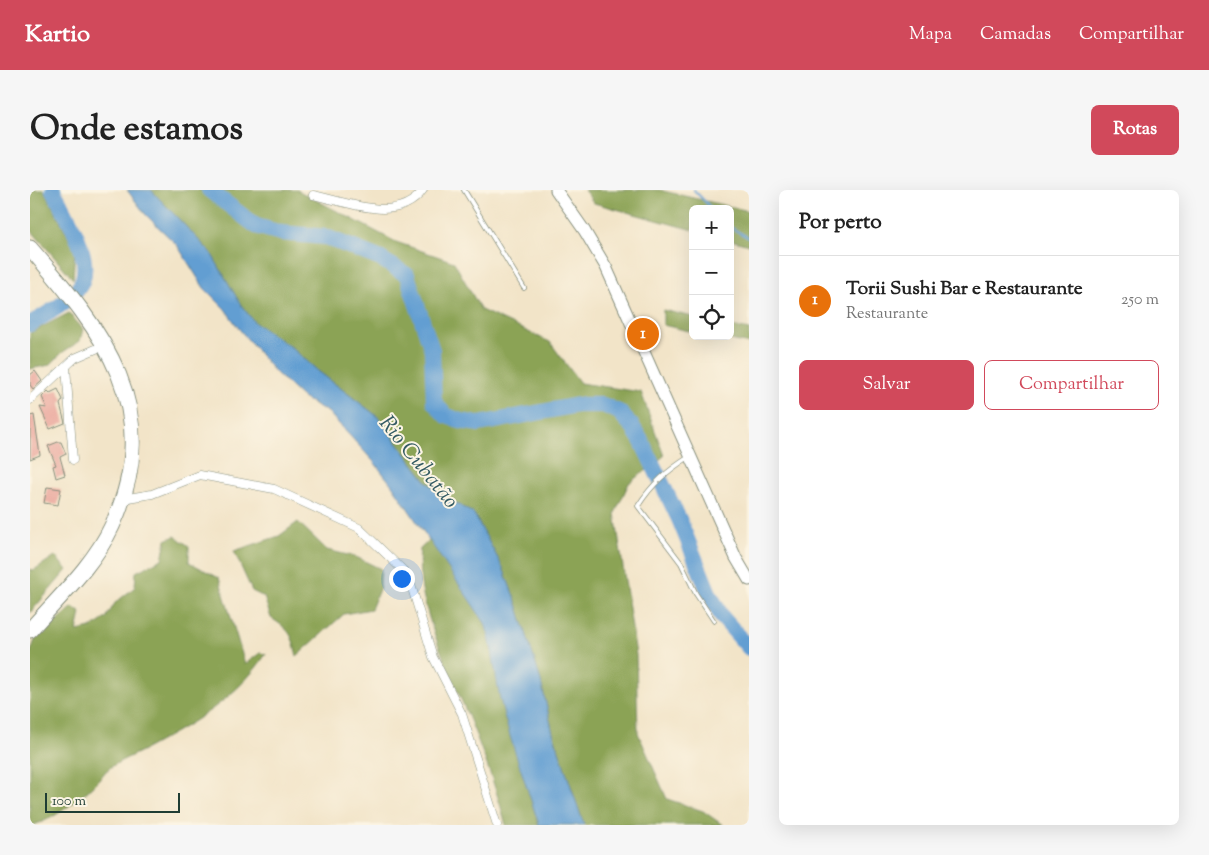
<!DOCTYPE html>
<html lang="pt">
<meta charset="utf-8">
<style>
:root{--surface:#fff;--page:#f6f6f6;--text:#222;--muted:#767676;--line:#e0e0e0;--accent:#d1495b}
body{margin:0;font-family:"Sorts Mill Goudy",serif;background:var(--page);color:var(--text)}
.controls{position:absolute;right:15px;top:15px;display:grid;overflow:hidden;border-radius:8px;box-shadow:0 5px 20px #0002}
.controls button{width:45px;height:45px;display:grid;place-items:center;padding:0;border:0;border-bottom:1px solid var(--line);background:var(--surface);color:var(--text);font:25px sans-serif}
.scale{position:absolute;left:15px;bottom:12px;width:135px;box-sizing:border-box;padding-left:5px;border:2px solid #1f3d34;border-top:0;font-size:14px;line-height:18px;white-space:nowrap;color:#1f3d34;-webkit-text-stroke:4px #fcf5e5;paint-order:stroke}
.you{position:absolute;left:371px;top:388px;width:18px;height:18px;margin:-12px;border:4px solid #fff;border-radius:50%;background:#1a73e8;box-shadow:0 0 0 8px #1a73e833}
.badge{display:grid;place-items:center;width:32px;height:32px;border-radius:50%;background:var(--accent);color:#fff;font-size:16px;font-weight:700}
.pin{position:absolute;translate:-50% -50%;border:2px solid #fff;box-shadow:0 1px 5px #0006}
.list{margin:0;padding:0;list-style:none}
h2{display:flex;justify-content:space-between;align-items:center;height:65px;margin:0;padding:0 20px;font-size:21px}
h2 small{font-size:16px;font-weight:400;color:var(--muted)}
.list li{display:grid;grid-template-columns:32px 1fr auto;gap:15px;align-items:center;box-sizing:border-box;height:90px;padding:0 20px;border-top:1px solid var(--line)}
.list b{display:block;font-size:19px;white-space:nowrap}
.list p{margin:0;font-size:16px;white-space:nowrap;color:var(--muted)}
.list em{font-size:16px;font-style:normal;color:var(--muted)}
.actions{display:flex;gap:10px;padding:15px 20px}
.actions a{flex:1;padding:11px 0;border:1px solid var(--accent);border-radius:8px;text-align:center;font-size:18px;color:var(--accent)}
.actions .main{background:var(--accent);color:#fff}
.icon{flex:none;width:28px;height:28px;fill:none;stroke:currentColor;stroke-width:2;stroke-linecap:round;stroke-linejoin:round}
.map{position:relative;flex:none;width:719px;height:635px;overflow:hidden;border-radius:8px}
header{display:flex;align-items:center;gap:30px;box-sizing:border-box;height:70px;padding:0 25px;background:var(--accent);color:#fff}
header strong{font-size:24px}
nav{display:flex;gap:28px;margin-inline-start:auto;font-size:18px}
.intro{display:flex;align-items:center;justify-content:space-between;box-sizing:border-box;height:120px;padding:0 30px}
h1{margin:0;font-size:35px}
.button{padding:12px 22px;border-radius:8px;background:var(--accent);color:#fff;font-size:18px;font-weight:700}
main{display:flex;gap:30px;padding:0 30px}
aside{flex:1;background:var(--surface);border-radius:8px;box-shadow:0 5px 20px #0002}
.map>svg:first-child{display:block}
</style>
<header>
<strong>Kartio</strong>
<nav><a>Mapa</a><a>Camadas</a><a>Compartilhar</a></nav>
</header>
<div class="intro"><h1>Onde estamos</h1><a class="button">Rotas</a></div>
<main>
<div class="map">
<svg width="719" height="635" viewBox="0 0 719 635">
<rect width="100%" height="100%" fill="#fcf5e5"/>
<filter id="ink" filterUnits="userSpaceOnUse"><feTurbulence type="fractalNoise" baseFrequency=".02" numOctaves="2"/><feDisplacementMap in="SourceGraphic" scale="10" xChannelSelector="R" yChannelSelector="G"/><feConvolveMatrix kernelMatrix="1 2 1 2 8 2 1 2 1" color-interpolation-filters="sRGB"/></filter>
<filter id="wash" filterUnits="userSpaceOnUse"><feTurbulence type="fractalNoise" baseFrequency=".0096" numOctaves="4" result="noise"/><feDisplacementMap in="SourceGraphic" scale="20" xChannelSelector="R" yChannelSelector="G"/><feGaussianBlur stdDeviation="1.12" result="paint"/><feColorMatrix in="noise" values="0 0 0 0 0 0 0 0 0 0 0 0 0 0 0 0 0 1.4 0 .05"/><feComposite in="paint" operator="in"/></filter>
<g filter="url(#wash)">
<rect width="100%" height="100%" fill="#f2e4c8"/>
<g fill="#8ba354" stroke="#557044">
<path d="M0 0H14L45 59 43 89 0 39Z"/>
<path d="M121 0H267L366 52 424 72 451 120 520 152 550 193 611 202 634 266 599 293 585 323 606 465 608 543 637 609 673 621 693 635H554L523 543 510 488 488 417 473 378 444 324 408 302 397 292 347 226 288 181 261 157 232 140 225 133 211 115 181 63Z"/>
<path d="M554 0H629L719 21V55L700 50V19H663V40L564 13Z"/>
<path d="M633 120 663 127V142L633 135Z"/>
<path d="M39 123 53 139 50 151 33 162 20 175 0 179V143Z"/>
<path d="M700 136 719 140V154L683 146H700Z"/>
<path d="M268 332 297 360 326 367 351 379 350 397 341 419 314 424 267 466C262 444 260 440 241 428L234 407 222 401 204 361 249 346Z"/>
<path d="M145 346 159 356V372L189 388 215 474 230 463 236 464C207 508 165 532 119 557 105 565 87 571 76 581 72 585 70 590 66 593 54 606 17 635 0 635V464L5 450 43 417 51 423 47 441 61 438 76 428 85 413 105 397 106 382 132 369 136 350Z"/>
<path d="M400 350 455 433 463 456 472 514 478 538 509 635H476C468 605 458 576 447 548 427 494 383 416 390 359Z"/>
<path d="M25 366 37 380 0 423V379L4 380Z"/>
</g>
<path fill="#629ed2" stroke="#406e83" d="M97 0H121L181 63 211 115 225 133 261 157 288 181 347 226 397 292 408 302 444 324 473 378 488 417 510 488 523 543 554 635H509C497 596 482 557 472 517 465 489 464 461 455 433L362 295 344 272 298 222 273 208 244 181 210 140 195 119 174 98 147 55 116 25Z"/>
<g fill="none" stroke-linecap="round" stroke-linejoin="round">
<g stroke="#629ed2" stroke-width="2.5">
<path d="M664 0 682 19"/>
<path d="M700 37 719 48"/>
</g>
<g stroke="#629ed2" stroke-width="16">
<path d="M179 0 226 36 251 43 296 47 351 69 377 85 402 160 404 212 415 225 430 231 449 234 548 215H573L589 222 602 236 612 252 649 329 679 403 692 427 719 458"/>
<path d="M0 134C16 124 35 115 47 100 69 74 36 25 23 0"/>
</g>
</g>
<g id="blocks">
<g fill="#e9a398">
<path d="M5 181 12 191 3 199 0 195V185Z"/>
<path d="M28 199 33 210 30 214 35 233 20 239 10 217 17 218 12 207 18 201 20 203Z"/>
<path d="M4 225 10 265 0 269V226Z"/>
<path d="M28 252H31L36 264 30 267 35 285 26 288 23 276 26 275 18 256Z"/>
<path d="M17 297 31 299 28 315 14 313Z"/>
</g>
</g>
</g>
<g filter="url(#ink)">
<use href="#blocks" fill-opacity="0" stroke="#88907e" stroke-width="1"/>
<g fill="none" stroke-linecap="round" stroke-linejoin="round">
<defs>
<g id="lane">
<path d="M434 0 494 98"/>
<path d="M659 267C637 281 622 294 608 316L651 373 666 404 684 431"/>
</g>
<g id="street">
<path d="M283 5C318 12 368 35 393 0"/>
<path d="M36 177 43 270"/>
<path d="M0 210 45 168 75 155"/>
<path d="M92 309 122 304 170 285 244 299 329 338 378 385 403 467 432 524 467 635"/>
</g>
<path id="secondary" d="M526 0 554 40 576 77 706 368 719 390"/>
<path id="highway" d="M0 58C73 141 136 220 82 336 64 375 28 408 0 440"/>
</defs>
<use href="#lane" stroke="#88907e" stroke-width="5.5"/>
<use href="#street" stroke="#88907e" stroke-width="9"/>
<use href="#secondary" stroke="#88907e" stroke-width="13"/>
<use href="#highway" stroke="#88907e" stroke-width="17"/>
<use href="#lane" stroke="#fff" stroke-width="4"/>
<use href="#street" stroke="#fff" stroke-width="8"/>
<use href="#secondary" stroke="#fff" stroke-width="11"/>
<use href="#highway" stroke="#fff" stroke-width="15"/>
</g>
</g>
<g text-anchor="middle" stroke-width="4" stroke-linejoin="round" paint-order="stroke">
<g font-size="22" font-style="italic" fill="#335a63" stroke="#fcf5e5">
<text transform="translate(390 271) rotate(51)" y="8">Rio Cubatão</text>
</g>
</g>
</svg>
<div class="controls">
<button>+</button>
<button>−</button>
<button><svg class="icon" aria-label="locate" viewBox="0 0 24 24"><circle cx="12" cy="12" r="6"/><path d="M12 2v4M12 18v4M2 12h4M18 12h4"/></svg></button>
</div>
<div class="scale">100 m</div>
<div class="you"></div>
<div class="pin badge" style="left:613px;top:144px;background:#e8710a">1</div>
</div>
<aside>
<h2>Por perto<small></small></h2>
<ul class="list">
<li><span class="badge" style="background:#e8710a">1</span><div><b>Torii Sushi Bar e Restaurante</b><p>Restaurante</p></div><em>250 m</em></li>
</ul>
<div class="actions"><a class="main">Salvar</a><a>Compartilhar</a></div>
</aside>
</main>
